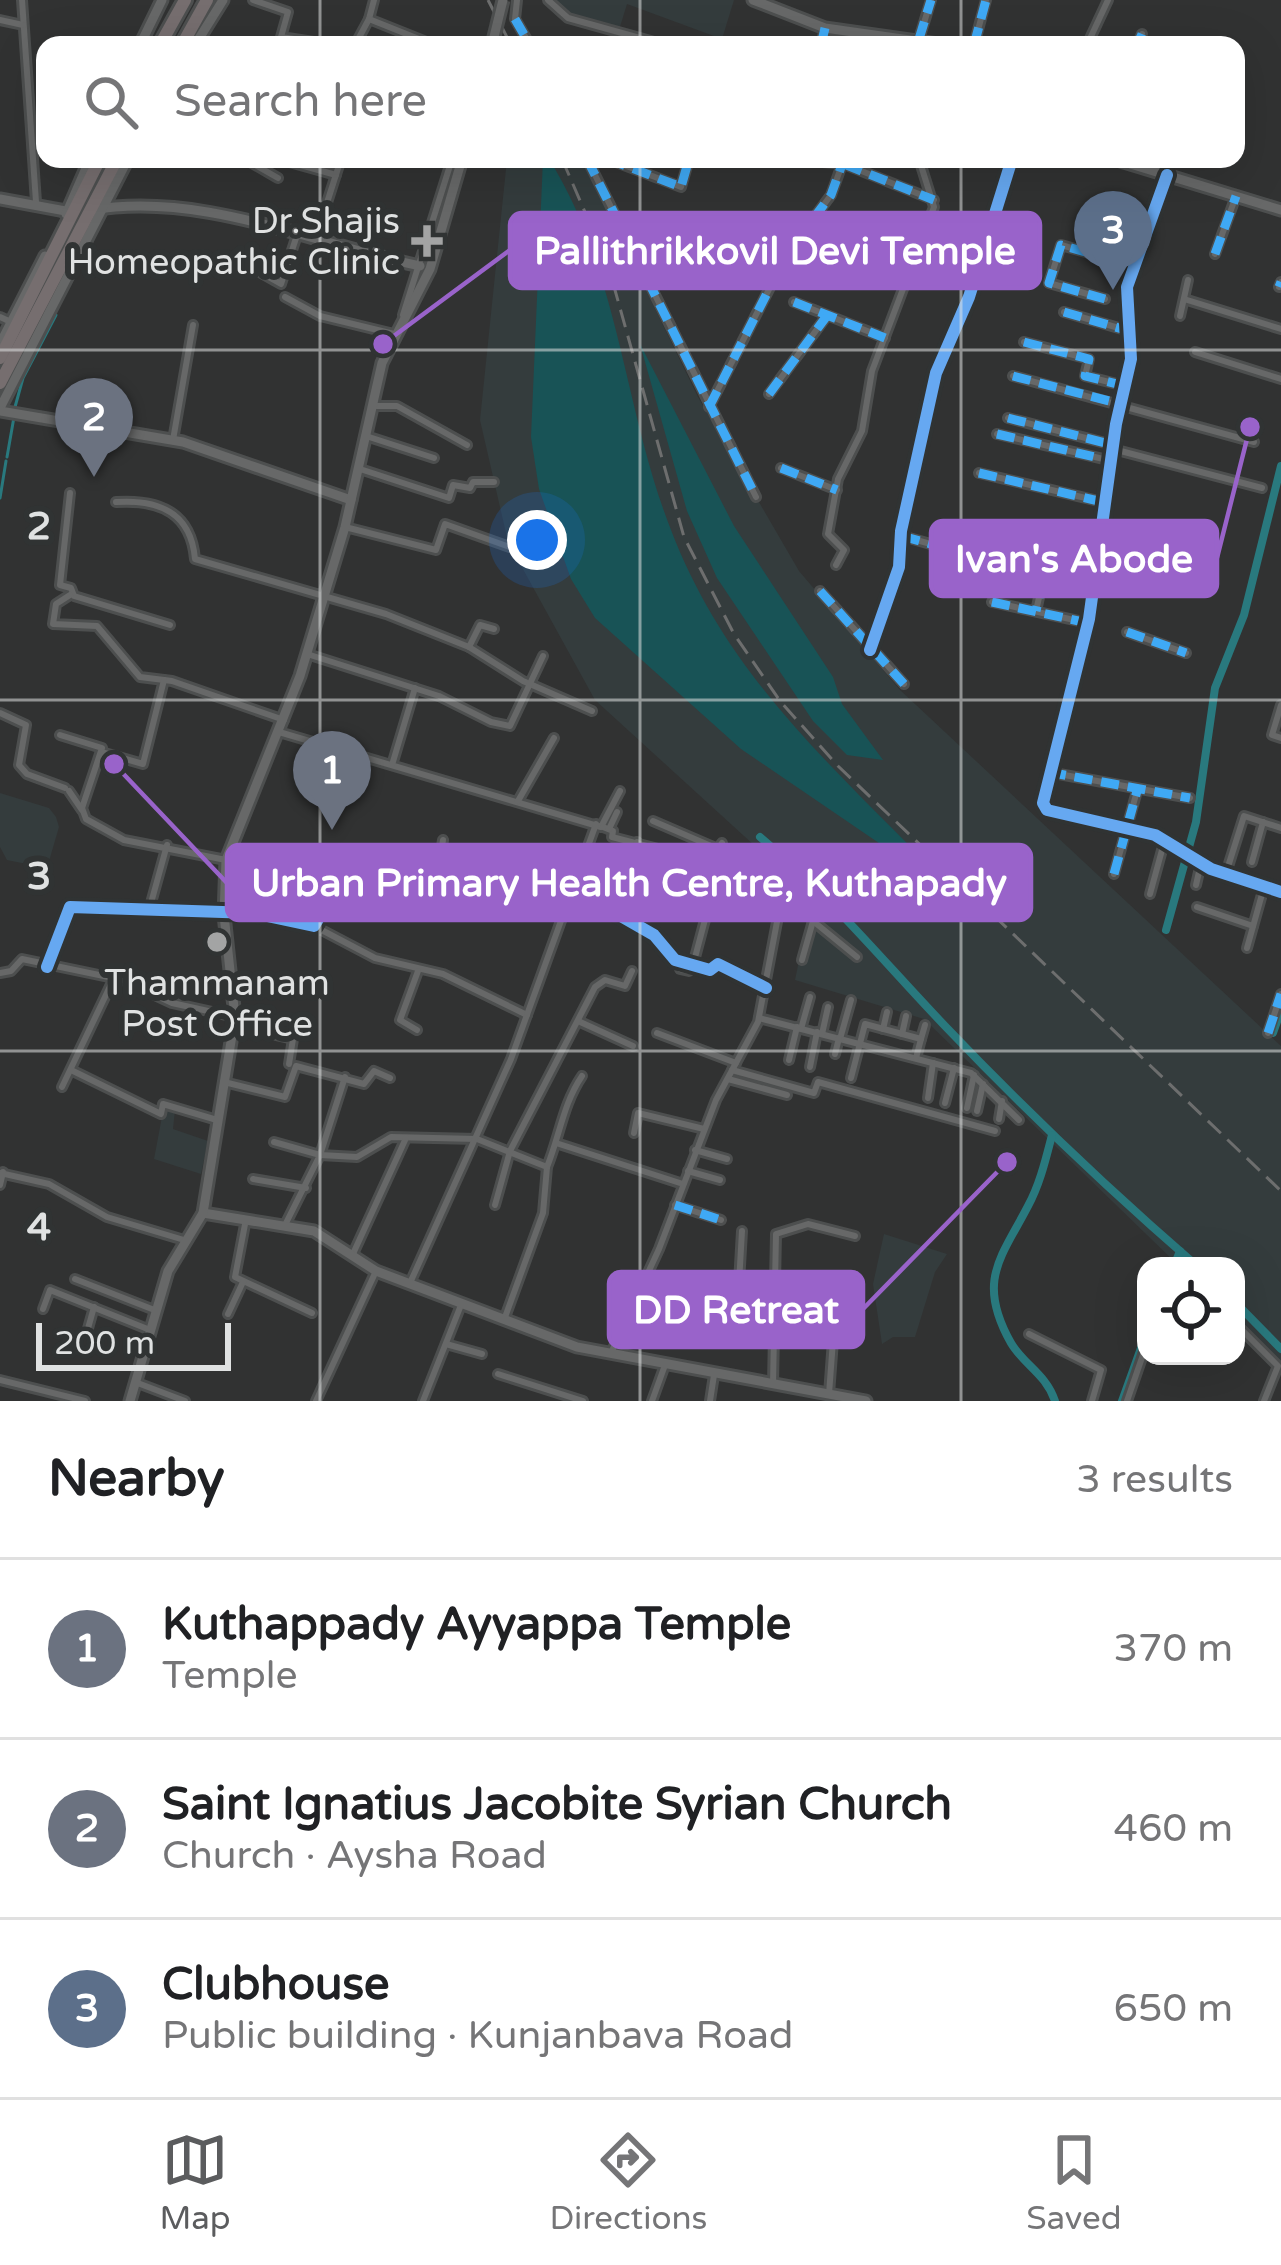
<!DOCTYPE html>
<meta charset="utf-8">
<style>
:root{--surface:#fff;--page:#f2f2f2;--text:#202124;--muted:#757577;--line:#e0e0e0;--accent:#5b5c5e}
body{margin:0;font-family:"Varela Round",sans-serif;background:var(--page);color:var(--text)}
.controls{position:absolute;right:36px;bottom:36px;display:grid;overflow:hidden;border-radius:24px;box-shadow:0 12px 48px #0002}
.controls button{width:108px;height:108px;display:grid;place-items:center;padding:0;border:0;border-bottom:3px solid var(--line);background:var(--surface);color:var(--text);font:60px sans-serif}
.scale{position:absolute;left:36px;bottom:30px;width:195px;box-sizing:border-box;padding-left:12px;border:6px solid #e0e2e2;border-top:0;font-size:33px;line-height:42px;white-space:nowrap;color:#e0e2e2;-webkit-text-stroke:9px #303333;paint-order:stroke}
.you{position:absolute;left:537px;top:540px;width:42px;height:42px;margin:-30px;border:9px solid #fff;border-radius:50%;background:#1a73e8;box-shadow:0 0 0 18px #1a73e833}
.badge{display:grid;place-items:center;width:78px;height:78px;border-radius:50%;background:var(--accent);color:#fff;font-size:39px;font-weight:700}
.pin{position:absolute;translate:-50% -99px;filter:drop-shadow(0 3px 6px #0008)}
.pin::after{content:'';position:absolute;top:63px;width:42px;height:36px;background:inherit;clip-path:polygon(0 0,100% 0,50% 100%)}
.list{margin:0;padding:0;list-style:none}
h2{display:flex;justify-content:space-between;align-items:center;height:156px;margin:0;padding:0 48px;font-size:51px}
h2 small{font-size:39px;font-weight:400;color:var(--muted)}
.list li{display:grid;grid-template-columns:78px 1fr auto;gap:36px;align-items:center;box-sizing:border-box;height:180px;padding:0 48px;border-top:3px solid var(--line)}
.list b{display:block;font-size:45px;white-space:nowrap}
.list p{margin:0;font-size:39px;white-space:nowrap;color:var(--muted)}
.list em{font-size:39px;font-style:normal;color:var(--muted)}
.icon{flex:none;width:66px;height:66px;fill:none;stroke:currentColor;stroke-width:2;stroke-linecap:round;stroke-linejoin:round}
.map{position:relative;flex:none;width:1281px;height:1401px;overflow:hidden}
.search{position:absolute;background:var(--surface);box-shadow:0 12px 48px #0002;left:36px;right:36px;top:36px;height:132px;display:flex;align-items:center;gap:30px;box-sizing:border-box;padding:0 42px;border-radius:24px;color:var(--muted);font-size:45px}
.sheet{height:696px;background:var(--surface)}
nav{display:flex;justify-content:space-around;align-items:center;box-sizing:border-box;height:168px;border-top:3px solid var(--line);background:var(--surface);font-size:33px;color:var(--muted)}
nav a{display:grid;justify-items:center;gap:6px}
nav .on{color:var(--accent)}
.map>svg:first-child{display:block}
</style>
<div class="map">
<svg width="1281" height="1401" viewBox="0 0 1281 1401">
<rect width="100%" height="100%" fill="#313232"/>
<g fill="#343c3d">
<path d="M550 0H734L722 39 627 4 619 30 569 15Z"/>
<path d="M507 159H582L698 397 799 571 900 690 1281 1046V1365L1236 1321V1266H1179L924 1019 795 980 812 898 595 700 508 542 480 420Z"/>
<path d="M0 793 49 808 56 817 59 827 47 868 7 860 0 847Z"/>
<path d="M164 1106 175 1110 173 1129 208 1141 201 1174 154 1159Z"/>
<path d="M884 1234 947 1254 935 1272 915 1337H893L882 1344 873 1284Z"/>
</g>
<g fill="#185356">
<path d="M543 159H549C620 273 623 407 671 530 732 689 849 779 961 899L741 749 595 618 571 579 539 489 531 437Z"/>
<path d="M640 344 734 526 833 677 842 704 883 760 847 755 813 721 717 578 687 511Z"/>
</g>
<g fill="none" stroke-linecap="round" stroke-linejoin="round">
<g stroke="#29797e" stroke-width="3">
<path d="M15 407 23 378 56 315"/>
<path d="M7 457 14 417"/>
<path d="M0 498 6 461"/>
</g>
<g stroke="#29797e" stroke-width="8">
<path d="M760 837C828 894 884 962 945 1026 1025 1110 1109 1190 1197 1266"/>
<path d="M1166 930 1196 822 1215 688 1244 615 1281 466"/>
<path d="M1273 1033 1281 1010"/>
<path d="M1052 1135C1046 1158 1040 1184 1028 1206 1001 1258 976 1281 1011 1343 1024 1365 1046 1374 1055 1401"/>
<path d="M1174 1266 1180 1251"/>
<path d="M1236 1303 1281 1349"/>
<path d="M1122 1401 1146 1334"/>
</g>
<defs>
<g id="street">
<path d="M22 0 36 202"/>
<path d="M253 0 288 12 281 37 333 45"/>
<path d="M374 0 369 19 434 45"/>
<path d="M517 0 515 19 530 45"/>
<path d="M548 0 568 18 665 45"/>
<path d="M0 20 23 25"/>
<path d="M919 39 931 0"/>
<path d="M355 45 369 19"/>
<path d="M821 45 825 28"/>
<path d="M974 45 986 0"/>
<path d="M1087 45 1108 0"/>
<path d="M1137 45 1142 34"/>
<path d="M245 159 278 178"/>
<path d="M279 159 336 175"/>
<path d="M587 159 756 497"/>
<path d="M608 159 681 187 689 159"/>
<path d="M791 159 844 164 934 200"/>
<path d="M1167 175 1127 287 1131 359 1116 424 1089 619 1043 803 1047 810 1155 835 1211 869 1281 892"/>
<path d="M316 237 341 159"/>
<path d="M1215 254 1236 196"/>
<path d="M233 257 281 284 297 235"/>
<path d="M1279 287 1281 282"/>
<path d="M285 297 320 316 394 334"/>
<path d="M1105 299 1049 283 1061 245 1131 265"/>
<path d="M1184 299 1281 329"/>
<path d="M794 302 885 338"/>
<path d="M1064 312 1129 331"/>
<path d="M403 315 452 159"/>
<path d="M1180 316 1188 280"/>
<path d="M0 317 11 322"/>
<path d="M1024 342 1089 359 1085 376 1125 386"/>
<path d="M1195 352 1281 379"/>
<path d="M1013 376 1254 442"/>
<path d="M769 394 826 317"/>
<path d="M373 406H397L467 445"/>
<path d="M709 407 787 254 831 195 844 159"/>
<path d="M1008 418 1113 445"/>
<path d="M997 434 1112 461"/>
<path d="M366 436 434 458"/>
<path d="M173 440 193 325"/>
<path d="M1113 449 1262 488"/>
<path d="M781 468 837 490"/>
<path d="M360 469 449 498 453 485 470 488 473 482H494"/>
<path d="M979 473 1107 503"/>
<path d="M70 493 60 585 71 588 74 596 170 625"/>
<path d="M116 502C161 499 191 514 195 559L386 614 469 647 480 625 494 629"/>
<path d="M345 527 436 550 445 524 535 556"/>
<path d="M984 530 1097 563"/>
<path d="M902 536 1092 589"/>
<path d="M836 565 844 550 828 534 838 479 862 431 872 371 934 207 919 159"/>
<path d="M1027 590 1040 593 1036 611"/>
<path d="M820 591 904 684"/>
<path d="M70 595 56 604 53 624 97 626 140 677 172 681 284 720"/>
<path d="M992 602 1088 623"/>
<path d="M1127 632 1186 653"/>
<path d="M469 647 523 681 592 711"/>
<path d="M870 650 899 567 901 531 936 373 969 297 1012 159"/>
<path d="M307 654 439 696 491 722 510 726 543 656"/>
<path d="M1281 705 1272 735 1281 738"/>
<path d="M0 713 26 725 19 765 27 774 65 788"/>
<path d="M279 732 601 827 620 791"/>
<path d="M60 735 102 748 82 808 86 819 124 840 226 860"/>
<path d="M101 752 143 764 164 680"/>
<path d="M392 765 415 688"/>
<path d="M1048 772 1190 798"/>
<path d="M69 791 82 810"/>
<path d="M518 801 554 738"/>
<path d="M653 821 718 849"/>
<path d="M603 827 613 831 612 837 708 862 722 843"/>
<path d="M609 829 617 812"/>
<path d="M1252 862 1263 822"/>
<path d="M438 871 443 840"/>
<path d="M1226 873 1244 816 1281 828"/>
<path d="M622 874 637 842"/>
<path d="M1114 874 1137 791"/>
<path d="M784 885 813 921 857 957"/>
<path d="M1196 885 1201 863"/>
<path d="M1150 894 1165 839"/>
<path d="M151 903 167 845"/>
<path d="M1197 907 1253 926"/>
<path d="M623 915 648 853 668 857 667 862"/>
<path d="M314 926 375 958 443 974 527 1015"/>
<path d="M1247 948 1264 887"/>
<path d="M802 960 813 921"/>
<path d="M47 967 70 907 253 913 314 926 337 887 357 886 366 871H446L572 888 654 935 675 960 710 970 718 964 766 988"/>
<path d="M680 969 689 971 693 965 720 863 745 872 748 884"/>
<path d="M0 973 11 971 22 959 123 980 172 1003 235 1017"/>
<path d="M759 1018 971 1073 1019 1120"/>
<path d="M578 1021 633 1046"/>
<path d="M234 1025 293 1039 289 1064"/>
<path d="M801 1029 810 997"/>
<path d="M883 1029 887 1012"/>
<path d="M417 1030 400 1020 418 971"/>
<path d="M657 1033 736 1063"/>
<path d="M1268 1033 1281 994"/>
<path d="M822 1034 828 1007"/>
<path d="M902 1034 906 1016"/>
<path d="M840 1039 851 1000"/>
<path d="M921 1039 925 1025"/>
<path d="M835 1054 839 1038"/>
<path d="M789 1060 797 1027"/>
<path d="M810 1067 817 1032"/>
<path d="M71 1070 161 1114 163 1104 217 1120"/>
<path d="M732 1070 814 1093 818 1082 995 1131"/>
<path d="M345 1077 320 1155 357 1157 391 1137 477 1139 547 1167 543 1213 504 1320"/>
<path d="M851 1078 865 1024 921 1039 916 1058"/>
<path d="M728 1079 787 1095"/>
<path d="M224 1082 285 1097 296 1066 364 1084 374 1071 390 1078"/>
<path d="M62 1087 114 978"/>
<path d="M928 1098 933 1063"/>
<path d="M945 1103 954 1068"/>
<path d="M967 1108 974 1075"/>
<path d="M977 1111 983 1084"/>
<path d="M999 1119 1002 1101"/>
<path d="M634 1133 638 1113 704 1129"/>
<path d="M274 1142 320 1155 285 1225"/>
<path d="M556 1143 683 1184"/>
<path d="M695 1150 727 1159"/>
<path d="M547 1167C560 1135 563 1104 582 1076"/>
<path d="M688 1171 720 1180"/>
<path d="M0 1173 49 1184 107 1217 184 1240"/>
<path d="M253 1179 306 1188"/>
<path d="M0 1185 3 1172"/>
<path d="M495 1205 510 1151 595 987 605 980 625 986 632 971"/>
<path d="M675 1205 721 1220"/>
<path d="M246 1219 235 1277 312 1313"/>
<path d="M742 1231 739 1283 775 1287"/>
<path d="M352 1256 406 1138"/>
<path d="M75 1279 157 1311"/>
<path d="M410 1283 511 1059 596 824"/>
<path d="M43 1309 50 1290 150 1330"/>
<path d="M228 1314 243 1282"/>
<path d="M1236 1324 1278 1366 1264 1401"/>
<path d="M87 1332 94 1307"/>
<path d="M1029 1334 1101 1370 1092 1401"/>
<path d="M446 1344 482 1354"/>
<path d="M611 1353 659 1249 716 1100 758 1022 784 885"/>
<path d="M498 1374 583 1401"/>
<path d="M0 1380 85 1401"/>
<path d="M135 1382 185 1401"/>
<path d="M773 1384 776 1234 808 1224 855 1236"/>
<path d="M829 1394 837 1287"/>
<path d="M316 1401 376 1271"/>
<path d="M423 1401 461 1305"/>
<path d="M652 1401 665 1365"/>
<path d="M710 1401 714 1375"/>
<path d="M1127 1401 1146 1346"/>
</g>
<g id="secondary">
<path d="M753 0 825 28 945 45"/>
<path d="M140 45 162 0"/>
<path d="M195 45 223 0"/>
<path d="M1114 159 1281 210"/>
<path d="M0 199 71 212"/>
<path d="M91 210C203 191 313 244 420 266"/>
<path d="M66 214 90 159"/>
<path d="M0 344 45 256"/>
<path d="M0 408 128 159"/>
<path d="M0 411 183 442 351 500"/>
<path d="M203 1213 314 1231 376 1271 577 1347 866 1401"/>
<path d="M130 1401 168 1271 203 1213 235 1017 224 915 226 860 300 676 345 527 382 363 430 269 462 159"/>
</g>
<g id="highway">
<path d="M160 45 185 0"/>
<path d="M182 45 207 0"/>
<path d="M0 358 100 159"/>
<path d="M0 383 117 159"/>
</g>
</defs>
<use href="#street" stroke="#4d4f4f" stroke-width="12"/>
<use href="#secondary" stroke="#4d4f4f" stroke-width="15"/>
<use href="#highway" stroke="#4d4f4f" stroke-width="18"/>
<use href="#street" stroke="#676868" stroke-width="6"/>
<use href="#secondary" stroke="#676868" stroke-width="9"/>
<use href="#highway" stroke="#766e6f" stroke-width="12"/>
<g stroke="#6d6e6e" stroke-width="3" stroke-dasharray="18 9" stroke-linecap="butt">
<path d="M488 0 511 45"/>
<path d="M562 159 608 265 684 537 734 634 780 701 838 766 1281 1191"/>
</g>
<defs>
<path id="secondary-bridge" d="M492 45 503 0"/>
</defs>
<use href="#secondary-bridge" stroke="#4d4f4f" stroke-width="15" stroke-linecap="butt"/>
<use href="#secondary-bridge" stroke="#676868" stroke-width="9"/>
<g stroke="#3fa9f5" stroke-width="9" stroke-dasharray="18 9" stroke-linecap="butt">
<path d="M515 19 530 45"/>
<path d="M919 39 931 0"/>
<path d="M821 45 825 28"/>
<path d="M974 45 986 0"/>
<path d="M1137 45 1142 34"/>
<path d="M587 159 756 497"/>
<path d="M608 159 681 187 689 159"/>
<path d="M791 159 844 164 934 200"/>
<path d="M1215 254 1236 196"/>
<path d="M1279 287 1281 282"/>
<path d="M1105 299 1049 283 1061 245 1131 265"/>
<path d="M794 302 885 338"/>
<path d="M1064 312 1129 331"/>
<path d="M1024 342 1089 359 1085 376 1125 386"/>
<path d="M1013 376 1121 404"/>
<path d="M769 394 826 317"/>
<path d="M709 407 787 254 831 195 844 159"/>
<path d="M1008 418 1113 445"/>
<path d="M997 434 1112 461"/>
<path d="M781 468 837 490"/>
<path d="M979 473 1107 503"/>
<path d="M984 530 1097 563"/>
<path d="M902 536 1092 589"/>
<path d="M1027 590 1040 593 1036 611"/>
<path d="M820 591 904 684"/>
<path d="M992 602 1088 623"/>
<path d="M1127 632 1186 653"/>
<path d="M1048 772 1190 798"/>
<path d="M1114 874 1137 791"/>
<path d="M1268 1033 1281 994"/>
<path d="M675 1205 721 1220"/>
</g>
<defs>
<g id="cycleway">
<path d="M1167 175 1127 287 1131 359 1116 424 1089 619 1043 803 1047 810 1155 835 1211 869 1281 892"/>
<path d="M870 650 899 567 901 531 936 373 969 297 1012 159"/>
<path d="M47 967 70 907 253 913 314 926 337 887 357 886 366 871H446L572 888 654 935 675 960 710 970 718 964 766 988"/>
</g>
</defs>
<use href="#cycleway" stroke="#303333" stroke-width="20"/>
<use href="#cycleway" stroke="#66a8f1" stroke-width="12"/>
</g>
<path fill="none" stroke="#e0e2e2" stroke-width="3" stroke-opacity="0.55" d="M320 0V45M640 0V45M961 0V45M320 159V1401M640 159V1401M961 159V1401M0 350H1281M0 700H1281M0 1051H1281"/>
<g fill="#a3a4a4" stroke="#303333" stroke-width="4.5">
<path d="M421 223h12v12h12v12h-12v12h-12v-12h-12v-12h12z"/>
<circle cx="217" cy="942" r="12"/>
</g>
<g text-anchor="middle" stroke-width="12" stroke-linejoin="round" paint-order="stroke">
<g font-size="36" fill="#e0e2e2" stroke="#303333" text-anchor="end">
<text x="400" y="233">Dr.Shajis<tspan x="400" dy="41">Homeopathic Clinic</tspan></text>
<text x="217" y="995" text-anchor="middle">Thammanam<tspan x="217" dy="41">Post Office</tspan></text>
</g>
</g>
<g font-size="39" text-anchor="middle" font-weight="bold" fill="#e0e2e2" stroke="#303333" stroke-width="12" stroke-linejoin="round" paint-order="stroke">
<text x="39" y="539">2</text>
<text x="39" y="889">3</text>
<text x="39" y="1240">4</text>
</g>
<path fill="none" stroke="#9963ca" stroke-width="4.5" d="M383 344L510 250M1250 427L1217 558M114 764L227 883M1007 1162L863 1309"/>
<g fill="#9963ca" stroke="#303333" stroke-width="4.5">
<circle cx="383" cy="344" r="12"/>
<circle cx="1250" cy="427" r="12"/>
<circle cx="114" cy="764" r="12"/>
<circle cx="1007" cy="1162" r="12"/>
</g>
<g fill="#9963ca" stroke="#9963ca" stroke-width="4.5">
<rect x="510" y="213" width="530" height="75" rx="12"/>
<rect x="931" y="521" width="286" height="75" rx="12"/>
<rect x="227" y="845" width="804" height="75" rx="12"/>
<rect x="609" y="1272" width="254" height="75" rx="12"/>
</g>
<g font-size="39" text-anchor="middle" font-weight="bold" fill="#fff">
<text x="775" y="264">Pallithrikkovil Devi Temple</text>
<text x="1074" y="572">Ivan's Abode</text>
<text x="629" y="896">Urban Primary Health Centre, Kuthapady</text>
<text x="736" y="1323">DD Retreat</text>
</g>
</svg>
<div class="controls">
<button><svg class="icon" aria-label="locate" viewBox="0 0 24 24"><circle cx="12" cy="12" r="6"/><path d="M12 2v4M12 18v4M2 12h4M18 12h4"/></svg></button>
</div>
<div class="scale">200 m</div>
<div class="you"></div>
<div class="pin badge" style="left:332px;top:830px;background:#6b7280">1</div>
<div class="pin badge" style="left:94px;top:477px;background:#6b7280">2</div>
<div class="pin badge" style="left:1113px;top:290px;background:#5c6f8a">3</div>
<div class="search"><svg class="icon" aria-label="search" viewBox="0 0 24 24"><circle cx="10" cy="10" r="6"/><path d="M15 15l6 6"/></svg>Search here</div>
</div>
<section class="sheet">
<h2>Nearby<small>3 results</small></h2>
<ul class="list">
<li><span class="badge" style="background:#6b7280">1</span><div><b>Kuthappady Ayyappa Temple</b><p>Temple</p></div><em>370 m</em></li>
<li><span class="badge" style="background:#6b7280">2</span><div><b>Saint Ignatius Jacobite Syrian Church</b><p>Church · Aysha Road</p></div><em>460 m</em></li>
<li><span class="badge" style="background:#5c6f8a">3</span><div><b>Clubhouse</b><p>Public building · Kunjanbava Road</p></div><em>650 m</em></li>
</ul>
</section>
<nav>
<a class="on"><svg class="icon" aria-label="map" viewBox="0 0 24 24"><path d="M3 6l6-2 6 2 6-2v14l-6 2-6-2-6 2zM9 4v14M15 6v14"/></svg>Map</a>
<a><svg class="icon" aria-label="directions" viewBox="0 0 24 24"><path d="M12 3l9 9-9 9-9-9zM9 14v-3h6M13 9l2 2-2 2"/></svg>Directions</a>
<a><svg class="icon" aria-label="saved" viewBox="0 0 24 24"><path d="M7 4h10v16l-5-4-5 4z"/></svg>Saved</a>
</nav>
